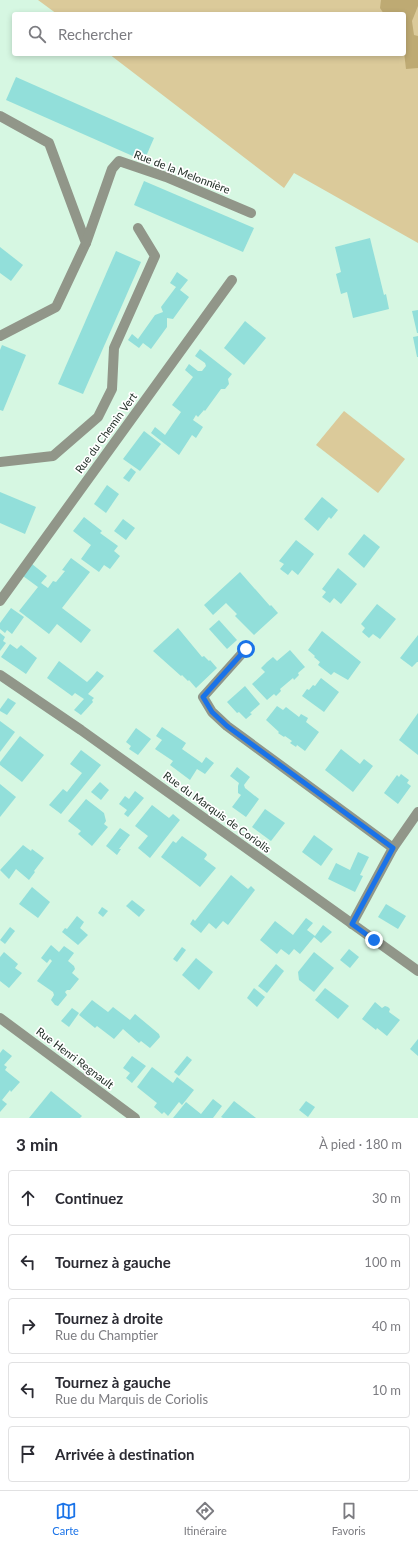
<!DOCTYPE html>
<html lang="fr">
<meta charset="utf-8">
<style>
:root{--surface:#fff;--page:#f7f7f7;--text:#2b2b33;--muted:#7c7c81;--line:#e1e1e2;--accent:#1a73e8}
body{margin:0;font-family:Lato,sans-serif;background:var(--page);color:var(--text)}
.stop{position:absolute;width:12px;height:12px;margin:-9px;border:3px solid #1a73e8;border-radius:50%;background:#fff}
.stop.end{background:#1a73e8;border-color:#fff;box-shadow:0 1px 4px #0008}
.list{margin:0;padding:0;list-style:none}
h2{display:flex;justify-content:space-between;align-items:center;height:52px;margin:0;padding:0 16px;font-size:17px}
h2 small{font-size:13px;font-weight:400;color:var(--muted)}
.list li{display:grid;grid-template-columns:26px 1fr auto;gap:12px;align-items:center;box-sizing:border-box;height:56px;margin:0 8px 8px;padding:0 8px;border:1px solid var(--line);border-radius:4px}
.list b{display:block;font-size:15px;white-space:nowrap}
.list p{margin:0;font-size:13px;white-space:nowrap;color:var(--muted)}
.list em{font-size:13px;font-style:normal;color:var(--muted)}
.icon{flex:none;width:22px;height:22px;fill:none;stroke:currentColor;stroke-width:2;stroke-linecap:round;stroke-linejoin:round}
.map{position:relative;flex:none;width:418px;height:1118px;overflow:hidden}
.search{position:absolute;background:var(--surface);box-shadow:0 2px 6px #0003;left:12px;right:12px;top:12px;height:44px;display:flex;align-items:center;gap:10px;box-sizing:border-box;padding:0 14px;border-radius:4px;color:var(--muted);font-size:15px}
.sheet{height:372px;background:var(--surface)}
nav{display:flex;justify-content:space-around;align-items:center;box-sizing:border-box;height:56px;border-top:1px solid var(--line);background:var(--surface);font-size:11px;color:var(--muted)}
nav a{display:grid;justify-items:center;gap:2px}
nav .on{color:var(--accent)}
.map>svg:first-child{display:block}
</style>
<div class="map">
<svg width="418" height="1118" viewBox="0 0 418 1118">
<rect width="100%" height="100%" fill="#d6f7e2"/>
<g fill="#dbca9a">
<path d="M38 0H418V243L294 173 284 188 109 54H404V14H57Z"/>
<path d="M344 411 405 459 378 493 316 445Z"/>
</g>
<path fill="#beaa73" d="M381 0H418V6L412 21 414 35 418 36V68L406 69 404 52V14H384L380 8Z"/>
<g fill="#92dfda">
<path d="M16 77 154 138 144 161 6 100Z"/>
<path d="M144 181 254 228 243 252 134 205Z"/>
<path d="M370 238 384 295 386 294 389 309 353 318 347 292 341 294 336 274 341 272 335 247Z"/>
<path d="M0 247 23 265 11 281 0 273Z"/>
<path d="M116 251 141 262 83 394 58 384Z"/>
<path d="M177 272 188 280 180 290 189 297 173 319 167 318V327L151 349 143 343 139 348 128 340 132 334 138 339 155 315 163 312 161 307 176 287 170 283Z"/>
<path d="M418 310V333H417L412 311Z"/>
<path d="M245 321 266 338 244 365 224 348Z"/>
<path d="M418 336V357H417L413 337Z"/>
<path d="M2 345 26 355 3 411 0 410V350Z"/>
<path d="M200 349 232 374 228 379 229 384 225 389H221L205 411 204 410 198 417 196 415 193 420 203 427 196 438 192 435 179 455 151 433 155 427 165 435 181 412 172 405 193 377 185 370 189 364 198 371H202L206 366 205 363 195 356Z"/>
<path d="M144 431 161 444 140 471 123 459Z"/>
<path d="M131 468 136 472 129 482 123 478Z"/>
<path d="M107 485 119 494 106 513 94 504Z"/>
<path d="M0 492 36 507 25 534 0 523Z"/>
<path d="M322 497 338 510 331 519 329 517 318 531 304 519Z"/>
<path d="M84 517 102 531 100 533 118 546 114 551 120 556 110 569 104 565 99 572 81 559 91 545 73 531Z"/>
<path d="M123 519 135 528 126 540 114 531Z"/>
<path d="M364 534 380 547 364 568 348 554Z"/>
<path d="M296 540 314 554 298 575 292 570 288 575 280 569 284 564 279 561Z"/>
<path d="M71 558 90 572 62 608 91 630 81 643 57 624 49 634 19 611 38 587 23 576 32 564 47 576 41 583 48 588 53 581 56 582 65 571 62 570Z"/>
<path d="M338 568 357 584 341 604 334 598 330 603 322 597 326 592 322 589Z"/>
<path d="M240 572 270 606 271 605 278 613 254 635 235 616 237 614 226 603 213 615 204 605Z"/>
<path d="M377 604 396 619 380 639 373 634 369 638 362 632 365 628 361 624Z"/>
<path d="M11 608 24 617 12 634 7 630 5 633 0 629V623Z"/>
<path d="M219 620 237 640 227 649 209 629Z"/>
<path d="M178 628 202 657 204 656 209 661 210 660 217 668 196 688 189 680 188 681 182 675 181 676 153 651Z"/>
<path d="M322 631 361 662 348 680 334 672 331 675 318 665 320 662 314 657 315 656 308 650Z"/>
<path d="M0 633 5 637 3 641 6 643 0 651Z"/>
<path d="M418 635V662H417L412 667 400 658Z"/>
<path d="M10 644 17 649 21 645 37 658 26 674 1 657Z"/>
<path d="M290 650 305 667 298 673 299 675 294 680 293 678 280 689 281 691 276 696 274 694 267 700 252 684 265 672 261 668 267 662 273 657 277 661Z"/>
<path d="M59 661 87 682 92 677 97 671 104 676 88 694 94 698 92 700 93 702 81 715 74 710 84 699 75 693 72 696 47 678Z"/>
<path d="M321 678 339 692 324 712 302 696 307 689 309 690 313 685 315 686Z"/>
<path d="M245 686 260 704 250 713 252 714 246 719 239 712 237 713 227 702Z"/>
<path d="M8 698 16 703 7 715 0 711V709Z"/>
<path d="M277 706 283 710 286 707 299 717 301 714 308 718 306 722 319 732 305 751 297 745 296 747 290 743 292 741 285 736 284 737 278 733 279 732 266 720Z"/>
<path d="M418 713V755L399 740Z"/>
<path d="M0 721 15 732 0 752Z"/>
<path d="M162 727 186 743 182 749 202 763 206 757 214 763 205 774 197 769 190 780 170 765 173 761 155 749 162 740 156 736Z"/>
<path d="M136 728 151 739 138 755 129 749 131 746 126 742Z"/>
<path d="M20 736 44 755 22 782 0 765V762Z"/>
<path d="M341 749 360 764 364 759 373 766 353 792 325 770Z"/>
<path d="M81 750 101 765 61 814 49 805 63 789 67 792 82 773 70 764Z"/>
<path d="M237 767 250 777 244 785 245 788 259 799 246 817 232 807 241 795 238 793V786L239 783 230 776Z"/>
<path d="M401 774 409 780 407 783 411 786 398 804 384 793 397 775 399 777Z"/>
<path d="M100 782 109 790 101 800 91 792Z"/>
<path d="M0 784 16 797 0 817Z"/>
<path d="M135 791 144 798 128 817 124 814 127 810 119 804 125 796 129 799Z"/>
<path d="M86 799 104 813 106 821 104 824 108 827 92 846 78 834 81 831 68 821Z"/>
<path d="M152 805 169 818 173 814 180 820 150 858 138 848 148 836 135 826Z"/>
<path d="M265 809 285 823 271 841 252 827Z"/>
<path d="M120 828 130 835 119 849H121L117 855 106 846Z"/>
<path d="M314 835 333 849 321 866 302 852Z"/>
<path d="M182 836 206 853 207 855 204 859 216 868 200 887 161 857 173 841 176 843Z"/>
<path d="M23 845 31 851 32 849 44 858 34 871 35 872 29 880 16 869 9 879 0 870Z"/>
<path d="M358 852 369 857 360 875 363 876 355 892 328 879 336 863 350 870Z"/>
<path d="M231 875 248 889 251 886 255 890 228 925 223 921 216 929 209 923 201 933 190 924 193 919 195 921Z"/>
<path d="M32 887 50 902 38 918 19 904Z"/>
<path d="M132 900 145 910 139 917 126 906Z"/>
<path d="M386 904 406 916 398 929 378 917Z"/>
<path d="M102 907 108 911 103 917 98 913Z"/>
<path d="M77 916 84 922 80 928 88 935 78 945 62 932 65 928 67 929Z"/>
<path d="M306 918 313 923 307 930 315 936 323 925 332 932 321 943 314 937 300 954 294 949 289 955 281 949 277 954 260 940 275 921 293 935Z"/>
<path d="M10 927 15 931 5 944 0 940Z"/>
<path d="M51 945 59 952 64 946 74 953 68 961 74 966 75 969 72 973 79 979 70 990H67L65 992 67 995 58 1006 55 1005 51 1000 54 995 53 992 37 981 52 961 50 959 47 963 41 958Z"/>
<path d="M182 947 186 950 177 962 173 959Z"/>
<path d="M349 949 359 957 350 968 340 960Z"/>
<path d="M4 952 18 964 15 968 22 973 9 988 0 981V957Z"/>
<path d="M314 952 334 968 314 992 299 980 298 972Z"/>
<path d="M196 958 213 972 199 990 182 975Z"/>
<path d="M276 964 284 971 267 993 258 986Z"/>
<path d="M254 988 265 997 257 1007 247 998Z"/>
<path d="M325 988 349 1006 338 1019 315 1000Z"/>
<path d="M92 1000 108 1012 113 1007 130 1020 135 1014 159 1034 160 1037 150 1048 141 1041 139 1043 123 1029 114 1039 97 1026 95 1028 79 1015Z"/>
<path d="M375 1002 382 1008 385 1006 388 1007 390 1009 389 1012 400 1020 387 1036 377 1028 376 1030 362 1019Z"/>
<path d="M72 1008 79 1013 69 1027 61 1021Z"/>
<path d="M418 1039V1056L410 1049Z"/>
<path d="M3 1049 12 1056 4 1065 7 1067 5 1070 20 1082 11 1092 10 1090 2 1100 7 1104 0 1112V1053Z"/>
<path d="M132 1056 146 1066 132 1083 126 1078 130 1073 123 1068Z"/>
<path d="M187 1056 192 1060 179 1076 174 1072Z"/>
<path d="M152 1067 173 1083 177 1077 194 1090 182 1105 179 1102 168 1116 164 1112 162 1114 154 1107 157 1103 137 1087Z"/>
<path d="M51 1091 82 1116 80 1118H29Z"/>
<path d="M213 1099 222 1106 213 1118H173L186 1102 201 1114Z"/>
<path d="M234 1101 256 1118H223L221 1117Z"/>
<path d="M306 1101 315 1107 308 1117 299 1110Z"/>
</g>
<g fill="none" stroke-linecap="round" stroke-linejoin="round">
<g stroke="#919689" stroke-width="10">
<path d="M0 116 49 143 86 243 56 307 0 336"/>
<path d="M86 243 112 169 119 161 166 177 251 213"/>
<path d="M0 462 53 456 98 417 112 389 114 348 155 256 138 228"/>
<path d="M0 601 232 280"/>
<path d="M246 649 203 697 212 712 227 726 393 848"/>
<path d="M0 675 81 730 418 971"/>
<path d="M352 924 393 848 418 812"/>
<path d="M0 1018 135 1118"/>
</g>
</g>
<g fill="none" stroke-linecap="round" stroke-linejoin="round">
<path stroke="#1a73e8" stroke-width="5" d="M246 649 203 697 212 712 227 726 393 848 352 924 374 940"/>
</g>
<g text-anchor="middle" stroke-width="3.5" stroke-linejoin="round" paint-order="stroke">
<g font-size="11" fill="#233028" stroke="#fff">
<text transform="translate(182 172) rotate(21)" y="4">Rue de la Melonnière</text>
<text transform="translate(106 433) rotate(-54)" y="4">Rue du Chemin Vert</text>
<text transform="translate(217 812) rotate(36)" y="4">Rue du Marquis de Coriolis</text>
<text transform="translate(75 1058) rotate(37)" y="4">Rue Henri Regnault</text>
</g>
</g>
</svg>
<div class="stop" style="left:246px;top:649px"></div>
<div class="stop end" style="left:374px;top:940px"></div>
<div class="search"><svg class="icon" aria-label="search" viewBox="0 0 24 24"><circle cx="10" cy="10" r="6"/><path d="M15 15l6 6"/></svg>Rechercher</div>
</div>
<section class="sheet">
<h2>3 min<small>À pied · 180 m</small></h2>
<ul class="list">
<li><svg class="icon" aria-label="ahead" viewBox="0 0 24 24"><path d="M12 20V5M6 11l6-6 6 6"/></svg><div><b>Continuez</b></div><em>30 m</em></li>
<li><svg class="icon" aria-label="left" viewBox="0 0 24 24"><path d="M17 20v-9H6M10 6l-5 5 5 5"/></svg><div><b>Tournez à gauche</b></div><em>100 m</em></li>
<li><svg class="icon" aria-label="right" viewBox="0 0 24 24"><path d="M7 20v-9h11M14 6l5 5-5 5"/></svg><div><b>Tournez à droite</b><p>Rue du Champtier</p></div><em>40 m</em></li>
<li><svg class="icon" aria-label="left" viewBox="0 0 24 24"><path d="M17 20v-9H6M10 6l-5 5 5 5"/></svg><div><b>Tournez à gauche</b><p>Rue du Marquis de Coriolis</p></div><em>10 m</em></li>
<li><svg class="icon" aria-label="arrive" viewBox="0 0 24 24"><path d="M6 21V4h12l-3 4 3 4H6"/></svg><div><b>Arrivée à destination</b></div></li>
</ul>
</section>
<nav>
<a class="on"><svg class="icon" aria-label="map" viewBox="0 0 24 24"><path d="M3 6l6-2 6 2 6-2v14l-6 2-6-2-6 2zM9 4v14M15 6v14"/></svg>Carte</a>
<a><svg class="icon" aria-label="directions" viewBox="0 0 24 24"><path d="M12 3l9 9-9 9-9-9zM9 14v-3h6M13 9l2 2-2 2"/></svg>Itinéraire</a>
<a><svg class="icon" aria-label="saved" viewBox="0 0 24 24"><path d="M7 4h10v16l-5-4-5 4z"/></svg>Favoris</a>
</nav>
